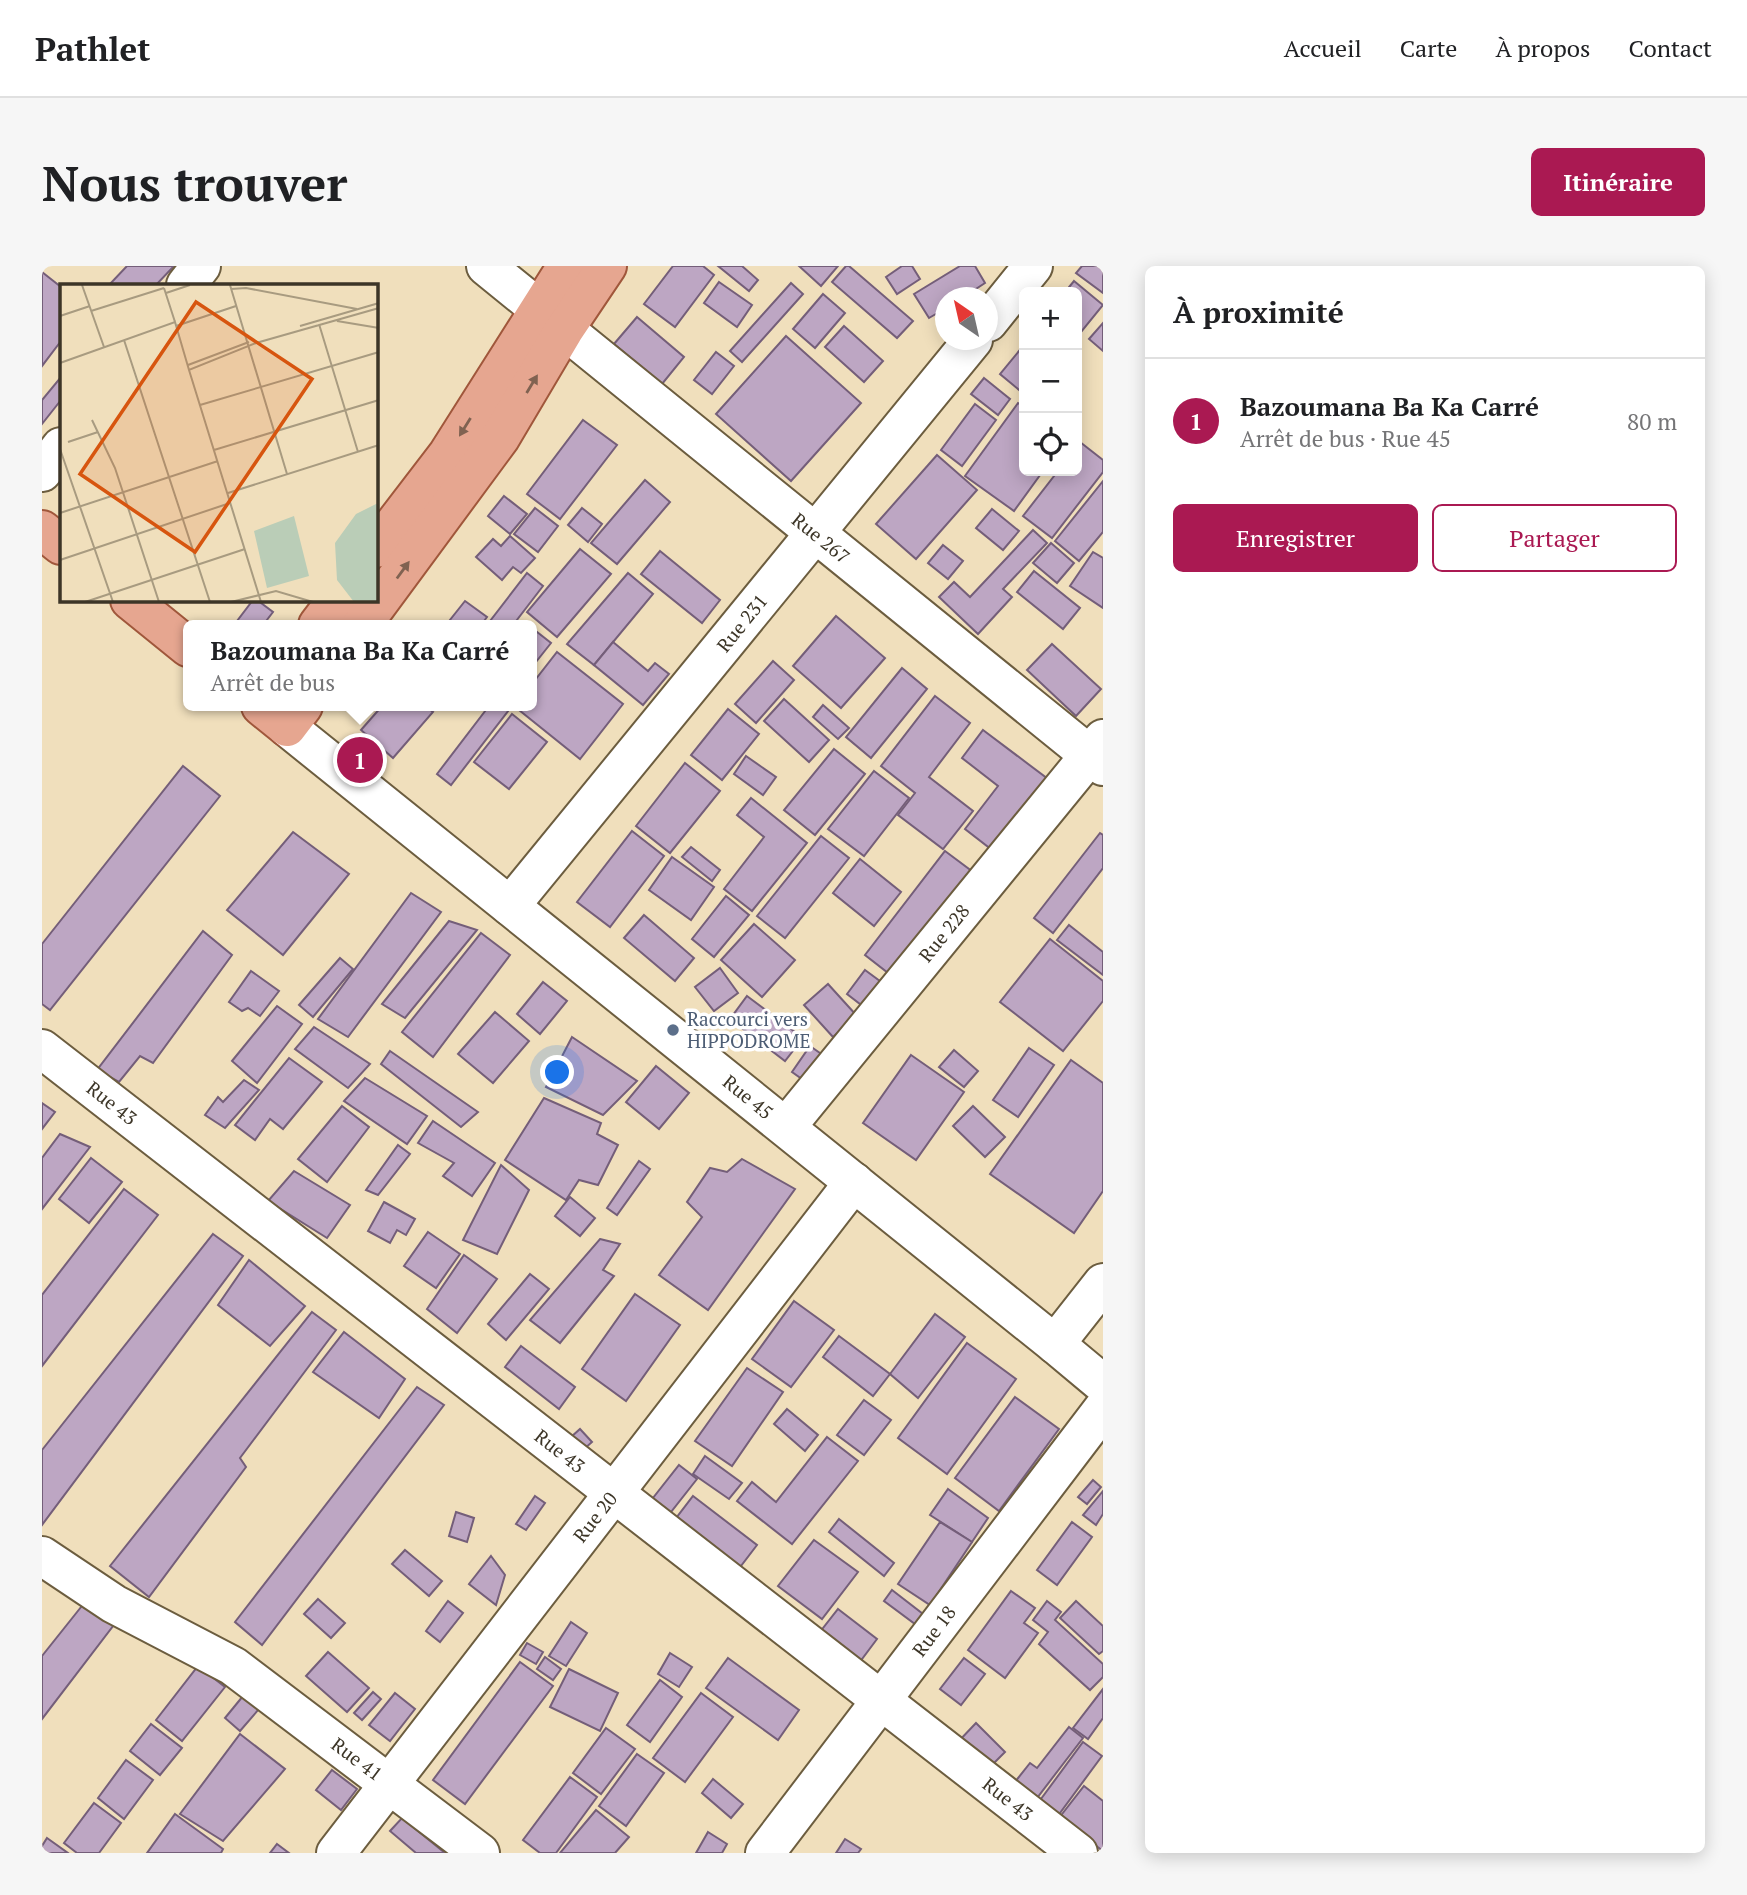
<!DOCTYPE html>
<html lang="fr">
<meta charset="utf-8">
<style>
:root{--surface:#fff;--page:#f6f6f6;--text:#202124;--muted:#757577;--line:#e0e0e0;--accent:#aa1952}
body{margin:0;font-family:"PT Serif",serif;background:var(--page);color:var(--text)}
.controls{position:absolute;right:21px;top:21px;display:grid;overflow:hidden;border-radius:10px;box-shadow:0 4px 18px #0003}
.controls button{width:63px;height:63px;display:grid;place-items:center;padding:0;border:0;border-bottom:2px solid var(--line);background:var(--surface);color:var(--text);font:35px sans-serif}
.compass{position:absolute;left:893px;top:21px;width:63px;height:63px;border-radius:50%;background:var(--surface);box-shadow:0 4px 18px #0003;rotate:326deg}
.you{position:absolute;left:516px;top:807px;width:24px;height:24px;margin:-18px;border:5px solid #fff;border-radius:50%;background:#1a73e8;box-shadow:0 0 0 10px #1a73e833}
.badge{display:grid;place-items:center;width:46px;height:46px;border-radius:50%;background:var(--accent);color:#fff;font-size:23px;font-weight:700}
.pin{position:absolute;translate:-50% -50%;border:4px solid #fff;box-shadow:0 2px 7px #0006}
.popup{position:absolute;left:141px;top:354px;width:354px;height:91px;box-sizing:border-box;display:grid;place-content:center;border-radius:10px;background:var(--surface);filter:drop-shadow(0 2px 5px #0005);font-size:23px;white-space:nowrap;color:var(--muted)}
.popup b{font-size:26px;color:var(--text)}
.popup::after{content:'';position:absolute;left:50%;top:100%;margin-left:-14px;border:14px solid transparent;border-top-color:var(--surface)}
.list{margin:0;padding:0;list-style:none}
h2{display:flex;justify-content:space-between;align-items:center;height:91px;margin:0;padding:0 28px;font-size:30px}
h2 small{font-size:23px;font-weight:400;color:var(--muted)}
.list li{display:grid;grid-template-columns:46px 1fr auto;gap:21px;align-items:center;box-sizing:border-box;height:126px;padding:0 28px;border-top:2px solid var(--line)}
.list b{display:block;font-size:26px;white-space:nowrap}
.list p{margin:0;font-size:23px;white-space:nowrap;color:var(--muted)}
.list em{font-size:23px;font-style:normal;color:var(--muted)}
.actions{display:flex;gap:14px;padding:21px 28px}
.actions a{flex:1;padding:16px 0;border:2px solid var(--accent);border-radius:10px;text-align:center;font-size:24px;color:var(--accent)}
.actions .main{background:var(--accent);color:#fff}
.icon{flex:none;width:38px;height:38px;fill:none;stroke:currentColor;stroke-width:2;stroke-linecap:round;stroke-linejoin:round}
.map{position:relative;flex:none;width:1061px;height:1587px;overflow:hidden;border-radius:10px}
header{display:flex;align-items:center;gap:42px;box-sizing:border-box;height:98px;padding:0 35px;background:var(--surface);border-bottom:2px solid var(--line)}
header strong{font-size:33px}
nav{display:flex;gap:38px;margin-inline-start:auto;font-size:24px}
.intro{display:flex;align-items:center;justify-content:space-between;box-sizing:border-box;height:168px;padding:0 42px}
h1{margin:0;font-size:49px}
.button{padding:18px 32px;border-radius:10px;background:var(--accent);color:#fff;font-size:24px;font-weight:700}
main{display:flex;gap:42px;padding:0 42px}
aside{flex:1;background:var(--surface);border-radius:10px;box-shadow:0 4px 18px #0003}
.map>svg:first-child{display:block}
</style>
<header>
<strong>Pathlet</strong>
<nav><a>Accueil</a><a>Carte</a><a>À propos</a><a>Contact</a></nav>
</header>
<div class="intro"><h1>Nous trouver</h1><a class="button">Itinéraire</a></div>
<main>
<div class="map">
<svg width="1061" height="1587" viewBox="0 0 1061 1587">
<rect width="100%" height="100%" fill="#f0dfbc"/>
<g fill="#bda6c3" stroke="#745e79" stroke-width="2">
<path d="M85 0H132L114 19H67Z"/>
<path d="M631 0H661L672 9 633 61 602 38Z"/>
<path d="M676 0H700L716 14 707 25Z"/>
<path d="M757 0H796L779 20Z"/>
<path d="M804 0H807L871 55 855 72 790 16Z"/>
<path d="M860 0H870L878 13 855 28 844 11Z"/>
<path d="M918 0H933L943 17 920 32H904V42L887 52 872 28Z"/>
<path d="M1040 0H1061V27L1034 7Z"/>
<path d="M0 6 19 21V75L0 100Z"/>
<path d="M1032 15 1061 39 1035 71V26H1023Z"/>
<path d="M677 16 710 39 695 61 662 37Z"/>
<path d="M749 17 761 28 700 96 688 85Z"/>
<path d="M781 28 803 47 773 82 751 63Z"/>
<path d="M595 51 642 91 620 118 572 78Z"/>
<path d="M1061 57V85L1047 73Z"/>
<path d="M802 60 841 95 822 116 783 81Z"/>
<path d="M744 70 819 137 749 215 674 148Z"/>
<path d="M977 85 982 89V128L958 108Z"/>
<path d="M674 86 692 100 670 128 652 114Z"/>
<path d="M19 111V134L0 158V134Z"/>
<path d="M942 112 968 133 956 149 929 128Z"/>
<path d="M976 137 982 141V205H1001L972 245 923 210Z"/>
<path d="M933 138 954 154 920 200 899 184Z"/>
<path d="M541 154 575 179 518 253 485 228Z"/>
<path d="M1038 176 1061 194V206L1010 272 981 250 1016 205H1035V181Z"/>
<path d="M895 189 935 224 874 293 834 258Z"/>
<path d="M603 214 628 236 575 298 549 277Z"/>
<path d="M1061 215V266L1037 295 1013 275Z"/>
<path d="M462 230 485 248 468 268 446 250Z"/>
<path d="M493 242 516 260 496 286 472 268Z"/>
<path d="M540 242 560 258 546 276 526 259Z"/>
<path d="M950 243 977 265 961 284 934 262Z"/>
<path d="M991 264 1005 277 961 323 970 331 936 368 897 331 912 316 928 331Z"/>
<path d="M468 270 493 292 479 307 471 301 460 314 434 291 451 273 459 280Z"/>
<path d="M1009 277 1032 297 1015 317 991 297Z"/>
<path d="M901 279 921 295 906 313 886 297Z"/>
<path d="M538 283 569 308 515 371 485 346Z"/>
<path d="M618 285 678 334 660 357 599 308Z"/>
<path d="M1051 286 1061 292V342L1028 320Z"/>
<path d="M992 305 1038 342 1021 363 975 326Z"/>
<path d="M485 307 501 320 471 359H445Z"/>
<path d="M586 307 611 328 552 399 525 378Z"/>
<path d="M211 334H215L231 346 221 359H192Z"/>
<path d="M423 335 445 351 439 359H404Z"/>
<path d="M794 350 843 392 799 442 751 400Z"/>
<path d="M490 362 509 377 490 401Z"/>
<path d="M571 376 606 405 613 397 627 408 601 439 552 399Z"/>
<path d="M1010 378 1059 423 1034 450 985 404Z"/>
<path d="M515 386 581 438 538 493 472 440H490V418Z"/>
<path d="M731 395 752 414 714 457 693 438Z"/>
<path d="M860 402 885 423 829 492 804 471Z"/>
<path d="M893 430 928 457 887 511 931 545 901 583 856 549 873 527 839 500Z"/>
<path d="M742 433 787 474 767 496 722 455Z"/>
<path d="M781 439 807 462 796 473 771 451Z"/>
<path d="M340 440H383L391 446 351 492 319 464Z"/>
<path d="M447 440H470L409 519 395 508Z"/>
<path d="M686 443 717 468 680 514 649 489Z"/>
<path d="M470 448 505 476 467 523 432 496Z"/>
<path d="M941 464 1010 516 954 587 923 563 956 520 920 492Z"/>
<path d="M792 483 823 508 773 569 742 544Z"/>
<path d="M704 490 734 511 721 529 692 508Z"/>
<path d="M643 497 678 525 628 587 594 560Z"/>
<path d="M141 500 178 530 8 744 0 738V678Z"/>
<path d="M832 505 867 532 822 590 786 563Z"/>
<path d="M709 532 765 577 710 645 682 623 722 571 695 549Z"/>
<path d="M590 565 622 590 568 661 535 636Z"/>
<path d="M251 566 307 608 241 689 185 644Z"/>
<path d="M1058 567 1061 569V602L1011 667 992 652Z"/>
<path d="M779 570 807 592 743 672 715 650Z"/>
<path d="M649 581 678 604 670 615 640 591Z"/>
<path d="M903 585 931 606 850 710 823 689Z"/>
<path d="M630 591 672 621 649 654 607 624Z"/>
<path d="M818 593 859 626 832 660 791 627Z"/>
<path d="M369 627 399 646 306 771 276 753Z"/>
<path d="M684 630 707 649 672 691 650 673Z"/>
<path d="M602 649 652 692 633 715 582 672Z"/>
<path d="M407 655 435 664 363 752 340 738Z"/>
<path d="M712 658 753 694 720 731 679 694Z"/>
<path d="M1027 659 1061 686V709L1015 674Z"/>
<path d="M161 665 190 689 111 797 98 790 77 816 55 804Z"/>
<path d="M439 667 468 689 391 791 360 766Z"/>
<path d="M1008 673 1061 715V735L1021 785 958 736Z"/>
<path d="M298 692 311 703 271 751 257 739Z"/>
<path d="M678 702 696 727 672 745 653 721Z"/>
<path d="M823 704 850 724 831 748 805 728Z"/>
<path d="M209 705 237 725 218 750 206 742 200 745 187 736Z"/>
<path d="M501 716 525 735 498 768 475 748Z"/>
<path d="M786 718 815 750 791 771 762 739Z"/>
<path d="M705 730 761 772 743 795 688 753Z"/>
<path d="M235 740 260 758 215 817 190 795Z"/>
<path d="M453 746 487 775 451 817 416 788Z"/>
<path d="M272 761 328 798 306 822 253 783Z"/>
<path d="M530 771 595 815 561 849 504 821Z"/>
<path d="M768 780 785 792 767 818 750 806Z"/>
<path d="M987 782 1012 799 976 851 951 834Z"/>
<path d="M912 784 936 805 922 821 897 801Z"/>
<path d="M348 785 436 846 419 861 339 798Z"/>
<path d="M869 789 922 826 874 894 821 857Z"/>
<path d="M247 792 280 816 241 863 228 853 213 874 193 859Z"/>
<path d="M1029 794 1061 817V925L1032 967 948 908Z"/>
<path d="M614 800 647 827 617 863 584 836Z"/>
<path d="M323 812 385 850 365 878 302 835Z"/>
<path d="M202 814 217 824 183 862 163 849 176 831 181 836Z"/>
<path d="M502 832 559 857 555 868 576 879 556 919 537 914 524 934 463 894Z"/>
<path d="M0 837 13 846 0 863Z"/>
<path d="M300 840 327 861 285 916 256 893Z"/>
<path d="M931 840 963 871 943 891 911 860Z"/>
<path d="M391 855 453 897 430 930 401 910 412 897 376 877Z"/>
<path d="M18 868 48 881 0 943V892Z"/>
<path d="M356 879 368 888 336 929 324 924Z"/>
<path d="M49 892 80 916 47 957 17 933Z"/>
<path d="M700 893 753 923 666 1044 617 1009 660 951 645 936 668 902 685 906Z"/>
<path d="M597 895 608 903 575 949 565 942Z"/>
<path d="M459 899 487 924 455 988 421 974Z"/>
<path d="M252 905 308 939 285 972 226 935Z"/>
<path d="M82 923 116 949 0 1100V1029Z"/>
<path d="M528 931 553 952 538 970 513 950Z"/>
<path d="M342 936 373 953 364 969 355 964 348 977 326 965Z"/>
<path d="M386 966 418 988 394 1022 362 1000Z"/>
<path d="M171 968 201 990 0 1259V1184Z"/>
<path d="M558 973 578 978 561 1004 572 1010 518 1077 488 1054Z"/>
<path d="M422 989 455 1013 415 1067 385 1043Z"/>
<path d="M207 994 263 1040 228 1080 176 1039Z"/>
<path d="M488 1008 507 1023 464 1074 446 1058Z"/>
<path d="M593 1028 638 1059 584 1135 540 1103Z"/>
<path d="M752 1035 792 1064 749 1121 710 1093Z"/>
<path d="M270 1046 294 1064 198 1192 204 1201 107 1331 68 1300Z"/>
<path d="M893 1048 923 1071 876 1132 848 1108Z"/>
<path d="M302 1066 363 1113 337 1152 271 1106Z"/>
<path d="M797 1070 848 1108 831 1130 781 1091Z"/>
<path d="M925 1077 974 1113 905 1208 856 1172Z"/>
<path d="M479 1080 533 1121 517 1143 463 1101Z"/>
<path d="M705 1102 741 1126 690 1200 653 1175Z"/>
<path d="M375 1121 402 1139 220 1379 193 1356Z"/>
<path d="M973 1131 1017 1163 957 1245 913 1212Z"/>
<path d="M822 1134 849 1154 822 1189 795 1169Z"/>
<path d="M745 1143 776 1169 763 1185 732 1158Z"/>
<path d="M538 1163 550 1176 532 1192 520 1179Z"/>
<path d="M785 1171 816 1195 750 1278 695 1235 710 1216 734 1236Z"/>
<path d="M663 1190 700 1217 687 1233 651 1208Z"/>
<path d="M637 1199 655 1213 625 1251 607 1237Z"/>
<path d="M1051 1214 1059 1221 1045 1238 1036 1231Z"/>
<path d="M906 1223 946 1252 930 1276 888 1249Z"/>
<path d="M1061 1225V1248L1054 1259 1041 1249Z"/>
<path d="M493 1230 503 1237 484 1264 474 1258Z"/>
<path d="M651 1230 715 1279 692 1309 628 1260Z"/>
<path d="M414 1246 432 1252 425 1276 407 1270Z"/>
<path d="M797 1253 852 1297 842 1310 787 1266Z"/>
<path d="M898 1256 930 1276 888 1339 856 1318Z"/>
<path d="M1030 1256 1050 1271 1015 1319 995 1304Z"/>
<path d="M772 1274 816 1306 780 1353 736 1320Z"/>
<path d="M363 1284 400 1315 387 1330 350 1298Z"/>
<path d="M449 1290 463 1309 454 1339 427 1318Z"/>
<path d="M850 1324 881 1348 873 1358 842 1335Z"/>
<path d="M969 1325 993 1342 982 1357 996 1367 963 1412 926 1384Z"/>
<path d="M51 1326 81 1347 0 1453V1390Z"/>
<path d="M276 1333 303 1357 289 1372 262 1348Z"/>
<path d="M406 1335 421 1347 398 1376 384 1365Z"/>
<path d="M1005 1335 1019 1346 1013 1354 1061 1398V1411L1048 1424 997 1378 1006 1366 991 1354Z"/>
<path d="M1034 1335 1061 1360V1385L1057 1388 1018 1352Z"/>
<path d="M796 1343 835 1373 814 1401 774 1371Z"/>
<path d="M529 1356 545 1367 524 1400 507 1390Z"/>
<path d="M485 1377 501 1386 494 1398 478 1389Z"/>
<path d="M286 1386 327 1422 305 1446 264 1410Z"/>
<path d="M628 1387 650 1401 637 1421 616 1408Z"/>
<path d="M503 1391 519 1403 511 1414 495 1403Z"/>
<path d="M686 1392 757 1444 736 1474 664 1422Z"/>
<path d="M922 1392 943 1408 919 1439 898 1423Z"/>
<path d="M478 1396 511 1420 423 1538 391 1514Z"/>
<path d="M156 1400 183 1421 140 1475 114 1454Z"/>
<path d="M527 1403 576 1427 558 1465 508 1441Z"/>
<path d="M618 1414 640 1431 608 1476 585 1459Z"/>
<path d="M1061 1423V1452L1046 1473 1031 1462Z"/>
<path d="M331 1426 339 1433 320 1454 312 1447Z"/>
<path d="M353 1427 373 1443 348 1475 327 1459Z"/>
<path d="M659 1427 691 1451 643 1516 611 1492Z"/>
<path d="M201 1430 217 1443 198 1465 183 1452Z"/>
<path d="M934 1457 963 1486 943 1506 914 1478Z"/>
<path d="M109 1458 140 1482 118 1509 88 1485Z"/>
<path d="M1027 1461 1041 1472 995 1532 973 1516 988 1497 995 1502Z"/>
<path d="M564 1462 593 1483 559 1528 531 1507Z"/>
<path d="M198 1468 243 1503 181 1575 138 1548Z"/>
<path d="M1041 1476 1060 1490 1015 1551 996 1537Z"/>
<path d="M595 1488 622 1507 584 1560 557 1540Z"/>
<path d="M84 1494 111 1514 82 1553 56 1532Z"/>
<path d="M290 1504 315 1523 299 1544 274 1524Z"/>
<path d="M528 1511 555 1531 514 1587H498L481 1574Z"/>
<path d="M671 1513 701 1538 689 1552 660 1527Z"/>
<path d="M1042 1520 1061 1535V1585L1017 1552Z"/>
<path d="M52 1537 79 1557 57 1587H35L22 1577Z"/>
<path d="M554 1544 587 1571 573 1587H518Z"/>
<path d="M133 1548 181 1583 179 1587H105Z"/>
<path d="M360 1552 403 1587H374L348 1565Z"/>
<path d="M666 1566 685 1578 680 1587H654Z"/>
<path d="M5 1572 26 1587H0V1580Z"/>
<path d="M803 1573 819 1583 816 1587H794Z"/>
<path d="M235 1578 247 1587H228Z"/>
</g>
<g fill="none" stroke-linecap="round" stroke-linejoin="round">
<defs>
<g id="minor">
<path d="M444 0 1061 500"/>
<path d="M144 19 159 0"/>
<path d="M946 56 991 0"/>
<path d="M0 206 19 181"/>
<path d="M245 461 1013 1078 1061 1118"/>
<path d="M468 640 931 74"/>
<path d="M0 783 1036 1587"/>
<path d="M744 861 1061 473"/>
<path d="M1013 1078 1061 1017"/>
<path d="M0 1290 72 1338 191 1400 438 1587"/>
<path d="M294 1587 812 916"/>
<path d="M723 1587 1061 1143"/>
</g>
<g id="major">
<path d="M0 264 19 279"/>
<path d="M334 282 406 188 525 0"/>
<path d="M88 334 146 381"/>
<path d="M276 359 295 334"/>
<path d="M320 359 458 172 522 64 565 0"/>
<path d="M219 440 245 461 261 440"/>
</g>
</defs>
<use href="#minor" stroke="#6c5d3f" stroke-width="42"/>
<use href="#major" stroke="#a0573b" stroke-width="42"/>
<use href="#minor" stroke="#fff" stroke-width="38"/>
<use href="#major" stroke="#e6a690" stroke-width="38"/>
</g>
<defs><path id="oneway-solid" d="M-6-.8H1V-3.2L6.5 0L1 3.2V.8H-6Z" transform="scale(1.75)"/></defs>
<g fill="#806251">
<use href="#oneway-solid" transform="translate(490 118) rotate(-59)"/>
<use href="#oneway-solid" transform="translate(423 161) rotate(122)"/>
<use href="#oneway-solid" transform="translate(361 304) rotate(-54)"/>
</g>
<circle fill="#5c6f8a" stroke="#fff" stroke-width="2.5" cx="631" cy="764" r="7"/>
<g text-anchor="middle" stroke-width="7" stroke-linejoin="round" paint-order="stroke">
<g font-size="19" fill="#3c3527" stroke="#fff">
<text transform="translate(779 272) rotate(39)" y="7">Rue 267</text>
<text transform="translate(700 357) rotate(-51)" y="7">Rue 231</text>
<text transform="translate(902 667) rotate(-51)" y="7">Rue 228</text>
<text transform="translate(706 831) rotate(39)" y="7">Rue 45</text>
<text transform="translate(70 837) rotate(38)" y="7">Rue 43</text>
<text transform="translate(518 1185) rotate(38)" y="7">Rue 43</text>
<text transform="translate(553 1251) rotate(-52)" y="7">Rue 20</text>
<text transform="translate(892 1365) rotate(-53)" y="7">Rue 18</text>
<text transform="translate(315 1493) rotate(37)" y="7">Rue 41</text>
<text transform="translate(966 1533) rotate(38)" y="7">Rue 43</text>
</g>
<g font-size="19" fill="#4e5e75" stroke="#fff" text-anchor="start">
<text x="645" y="760">Raccourci vers<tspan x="645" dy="22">HIPPODROME</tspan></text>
</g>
</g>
<g transform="translate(18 18)">
<rect width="318" height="318" fill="#f0dfbc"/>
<path d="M318 219V318H294L277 296 275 259 296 230ZM234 232 249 292 207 304 194 247Z" fill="#bacdb7"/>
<path fill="none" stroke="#a89b80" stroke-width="2" d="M22 1 44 63M170 1 227 190M104 4 115 38M171 5 186 4 297 25M106 9 130 1M31 27 104 4M0 32 30 22M277 37 319 44M259 40 298 168M116 42 176 22M240 42 319 19M64 56 150 318M0 79 115 38 129 86 196 59 319 24M128 81 189 58M129 86 201 318M140 121 319 68M32 136 55 184 99 318M8 158 38 148M0 165 53 318M154 166 319 116M168 209 319 161M0 229 158 177M0 276 170 219M25 318 185 265M171 318 216 307 253 318"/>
<path fill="#d7550f" fill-opacity="0.15" stroke="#d7550f" stroke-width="3.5" d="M136 18 252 95 135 268 20 190Z"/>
<rect width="318" height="318" fill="none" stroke="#3c3527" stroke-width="3.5"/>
</g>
</svg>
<div class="controls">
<button>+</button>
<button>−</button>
<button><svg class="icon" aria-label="locate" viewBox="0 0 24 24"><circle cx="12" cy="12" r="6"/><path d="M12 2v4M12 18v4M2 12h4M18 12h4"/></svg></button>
</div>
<svg class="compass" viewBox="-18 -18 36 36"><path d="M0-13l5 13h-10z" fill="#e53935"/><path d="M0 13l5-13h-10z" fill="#757577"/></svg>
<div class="you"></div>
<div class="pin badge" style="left:318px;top:494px">1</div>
<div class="popup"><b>Bazoumana Ba Ka Carré</b>Arrêt de bus</div>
</div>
<aside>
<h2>À proximité<small></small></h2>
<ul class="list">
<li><span class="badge">1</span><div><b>Bazoumana Ba Ka Carré</b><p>Arrêt de bus · Rue 45</p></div><em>80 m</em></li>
</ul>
<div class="actions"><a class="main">Enregistrer</a><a>Partager</a></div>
</aside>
</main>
